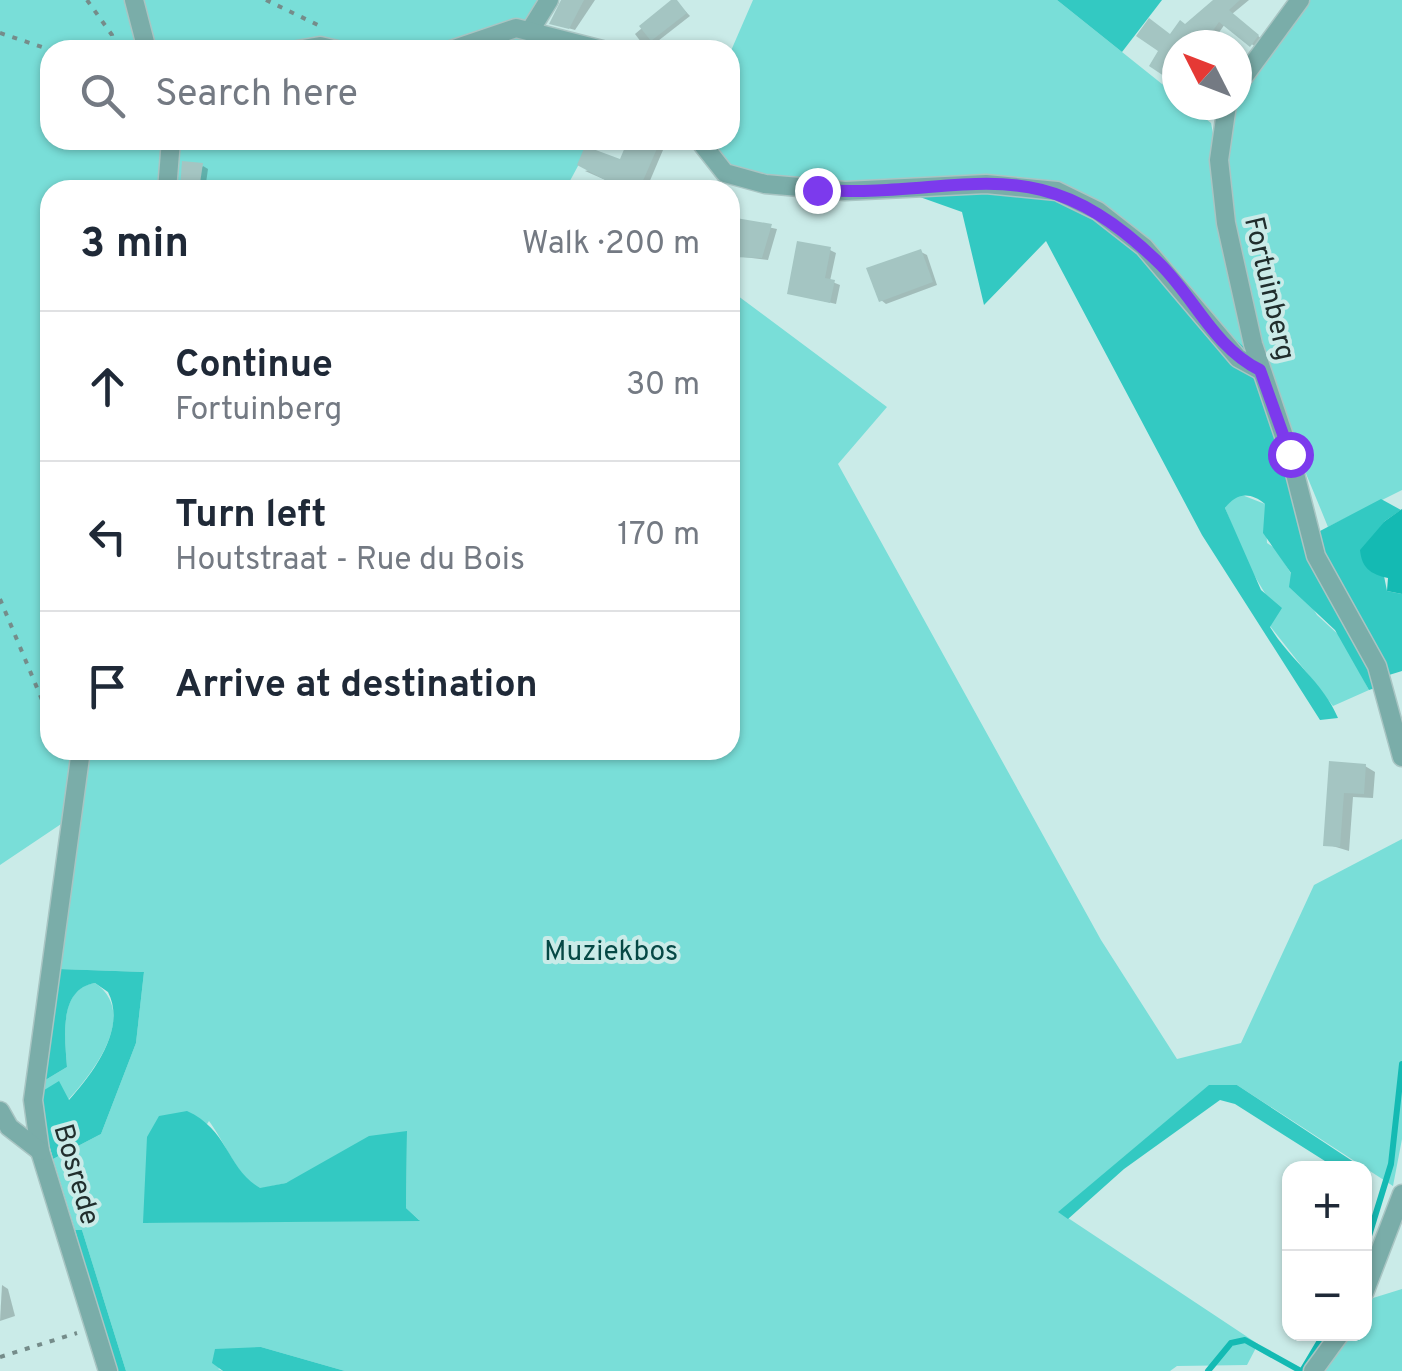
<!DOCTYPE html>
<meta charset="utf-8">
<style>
:root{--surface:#fff;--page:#f2f2f3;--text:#1f2937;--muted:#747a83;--line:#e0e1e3}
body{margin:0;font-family:Overpass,sans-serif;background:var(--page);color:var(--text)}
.controls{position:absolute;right:30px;bottom:30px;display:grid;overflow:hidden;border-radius:20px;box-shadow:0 2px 8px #0004}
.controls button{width:90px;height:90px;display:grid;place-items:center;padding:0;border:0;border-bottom:2px solid var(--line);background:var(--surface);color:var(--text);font:50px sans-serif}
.compass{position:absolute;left:1162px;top:30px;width:90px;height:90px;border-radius:50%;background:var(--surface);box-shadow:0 2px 8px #0004;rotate:312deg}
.stop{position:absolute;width:30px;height:30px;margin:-22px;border:8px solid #7c3aed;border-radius:50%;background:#fff}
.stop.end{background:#7c3aed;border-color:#fff;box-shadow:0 2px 10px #0008}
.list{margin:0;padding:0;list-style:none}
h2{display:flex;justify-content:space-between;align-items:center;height:130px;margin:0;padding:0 40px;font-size:42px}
h2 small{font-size:32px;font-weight:400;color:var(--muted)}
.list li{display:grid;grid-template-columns:65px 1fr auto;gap:30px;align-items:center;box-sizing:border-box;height:150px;padding:0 40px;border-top:2px solid var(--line)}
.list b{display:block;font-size:38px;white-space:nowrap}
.list p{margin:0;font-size:32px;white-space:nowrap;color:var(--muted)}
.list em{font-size:32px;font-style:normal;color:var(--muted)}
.icon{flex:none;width:55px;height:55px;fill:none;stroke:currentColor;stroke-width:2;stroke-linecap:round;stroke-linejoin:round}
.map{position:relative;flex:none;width:1402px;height:1371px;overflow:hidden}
.search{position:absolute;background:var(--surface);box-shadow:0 2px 8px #0004;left:40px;top:40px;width:700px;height:110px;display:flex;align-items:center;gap:25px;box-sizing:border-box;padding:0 35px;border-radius:30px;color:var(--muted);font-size:38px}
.panel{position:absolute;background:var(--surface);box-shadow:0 2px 8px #0004;left:40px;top:180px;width:700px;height:580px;border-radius:30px}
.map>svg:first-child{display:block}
</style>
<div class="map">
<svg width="1402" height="1371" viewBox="0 0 1402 1371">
<rect width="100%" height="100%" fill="#caebe8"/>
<g fill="#79ded8" fill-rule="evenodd">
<path d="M0 0H545L529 22 478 32 439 50H50V140H592L565 190H50V750H730V290L887 407 838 464 1101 940 1177 1059 1241 1043 1314 885 1402 839V1139L1393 1186 1237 1085H1210L1059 1212 1258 1344 1247 1365 1177 1366 1170 1371H345L261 1347 218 1369 223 1371H126L82 1230H75L53 1159 101 1134 136 1043 144 972 59 969 79 812 0 865ZM209 1121C225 1143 237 1175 259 1189L286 1183 407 1132 406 1208 419 1220 143 1223Z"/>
<path d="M753 0H1057L1177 96V105H1188L1211 123 1256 358 953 177 893 184 767 181 729 167 708 140H730V53Z"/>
<path d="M1306 0H1402V490L1328 527C1275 397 1207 249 1232 105H1237L1241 86Z"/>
<path d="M529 35 584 50H456L506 36Z"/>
<path d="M1242 495 1265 504 1267 543 1275 548 1317 615 1341 637 1369 690 1333 706 1270 626 1269 600 1248 565 1225 508 1233 497Z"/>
<path d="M95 983C139 1013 94 1072 68 1100L41 1092 42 1082 67 1067C65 1038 58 988 95 983Z"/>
<path d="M1402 1289V1371H1322L1350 1334H1364L1365 1312 1373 1298Z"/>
</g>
<g fill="#33c9c2">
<path d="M1057 0H1162L1122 52Z"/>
<path d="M1001 187 1049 192 1098 216 1256 358 1320 531 1381 499 1401 510 1385 521 1376 536 1387 591 1402 594V671L1376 679 1378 687 1369 690 1335 630 1289 587 1291 573 1263 533 1265 504C1250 491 1236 493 1225 508L1261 590 1282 608 1270 627C1290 660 1323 682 1338 718L1320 720 1202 535 1046 241 984 305 962 212 917 196Z"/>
<path d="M59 969 144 972 136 1043 101 1134 53 1159 43 1122 41 1092 59 1081 69 1100C93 1073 127 1029 108 992L95 983C58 989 65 1038 67 1067L42 1082Z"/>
<path d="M1209 1085H1237L1363 1168H1336L1235 1104 1220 1100 1124 1169 1068 1219 1058 1212Z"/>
<path d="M187 1111C229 1130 227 1169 260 1188L286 1183 369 1136 407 1131 406 1208 420 1221 143 1223 147 1137 159 1116Z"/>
<path d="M75 1230H82L126 1371H115Z"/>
<path d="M261 1347 345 1371H223L212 1363 215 1349Z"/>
</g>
<path fill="#14bab3" d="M1402 509V594L1387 591 1388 578C1370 574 1362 568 1360 550L1385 521Z"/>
<g fill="#0003">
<path d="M563 0H595L575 30 557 25Z"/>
<path d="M675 0 690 16 649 48 644 46 635 34Z"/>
<path d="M1217 0H1249L1232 14 1263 40 1257 48 1225 24 1210 45H1177L1170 77 1152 65 1171 37Z"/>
<path d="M630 140 663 150 646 190H628L585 171 621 162Z"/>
<path d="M203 166 208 169 205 190H182Z"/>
<path d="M730 219 777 229 768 260 735 256 739 236 730 234Z"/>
<path d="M830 250 836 253 830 281 840 285 836 304 790 293Z"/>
<path d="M921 252 927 255 937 285 886 304 881 300Z"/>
<path d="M1331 764 1365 766 1375 772 1373 798 1353 797 1349 851 1326 844Z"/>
<path d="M2 1285 8 1289 15 1316 0 1321Z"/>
</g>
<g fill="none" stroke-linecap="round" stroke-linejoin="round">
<g stroke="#14bab3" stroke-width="6">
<path d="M1364 1252 1391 1164 1402 1064"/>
<path d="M1208 1371 1231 1343 1245 1340 1301 1371"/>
<path d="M1302 1371 1324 1334"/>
</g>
</g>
<g fill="#a4c5c2">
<path d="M561 0H584L569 29 549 24Z"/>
<path d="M671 0H677L687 13 651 41 639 26Z"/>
<path d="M1213 0H1240L1229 10 1259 35 1250 47 1219 22 1203 45H1177V76L1168 69 1164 76 1149 66 1158 51 1136 36 1149 18 1170 34 1180 20 1185 24Z"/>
<path d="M628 140 659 144 639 190H624L577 165 585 146 620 159Z"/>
<path d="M182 161 203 163 199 190H180Z"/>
<path d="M730 217 772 224 762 258 732 257 736 235 730 234Z"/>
<path d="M797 241 831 247 825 278 835 280 830 303 787 294Z"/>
<path d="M921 249 933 282 879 302 866 268Z"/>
<path d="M1329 761 1366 764 1364 794 1344 793 1340 847 1323 846Z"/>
</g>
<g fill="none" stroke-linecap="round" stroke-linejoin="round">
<defs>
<g id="minor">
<path d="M134 0 147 50"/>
<path d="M531 29 549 0"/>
<path d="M297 50 320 46 337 50"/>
<path d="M451 50 516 28 602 50"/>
<path d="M1237 86 1300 0"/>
<path d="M1227 105 1219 160 1226 223 1253 344 1290 454 1316 556 1377 666 1402 757"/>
<path d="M699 140 725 173 765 184 845 191 986 184 1057 191 1098 211 1144 247 1238 358 1260 370"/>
<path d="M167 190 171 140"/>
<path d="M81 750 33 1100 40 1151 108 1371"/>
<path d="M0 1111 9 1127 40 1151"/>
<path d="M1364 1293 1402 1194"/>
<path d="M1313 1371 1340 1334"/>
</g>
</defs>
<use href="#minor" stroke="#a8c5c3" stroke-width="21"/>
<g stroke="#758c8a" stroke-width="4" stroke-dasharray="5 8" stroke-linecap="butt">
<path d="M87 0 112 35 115 50"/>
<path d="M266 0 320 26"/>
<path d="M0 33 51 50"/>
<path d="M0 599 50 719"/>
<path d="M0 1357 77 1333"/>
</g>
<use href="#minor" stroke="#7aada9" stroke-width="18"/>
</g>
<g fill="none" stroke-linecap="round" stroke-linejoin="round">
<path stroke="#7c3aed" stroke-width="12" d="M817 190C968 199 1034 140 1161 265 1195 299 1215 348 1260 370L1290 454"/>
</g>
<g text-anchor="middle" stroke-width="8" stroke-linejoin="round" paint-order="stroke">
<g font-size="28" fill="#212e2d" stroke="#caebe8">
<text transform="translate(1271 288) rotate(77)" y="10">Fortuinberg</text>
<text transform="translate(78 1174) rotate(74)" y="10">Bosrede</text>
</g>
<g font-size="28" fill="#064845" stroke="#caebe8">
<text x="611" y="960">Muziekbos</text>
</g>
</g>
</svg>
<div class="controls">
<button>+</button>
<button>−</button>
</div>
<svg class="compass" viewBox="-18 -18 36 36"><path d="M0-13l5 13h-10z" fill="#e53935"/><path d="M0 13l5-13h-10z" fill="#747a83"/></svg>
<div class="stop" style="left:1290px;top:454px"></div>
<div class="stop end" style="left:817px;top:190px"></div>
<div class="search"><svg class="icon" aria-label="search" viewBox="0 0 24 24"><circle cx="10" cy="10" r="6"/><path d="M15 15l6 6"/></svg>Search here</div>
<section class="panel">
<h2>3 min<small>Walk · 200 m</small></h2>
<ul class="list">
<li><svg class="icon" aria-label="ahead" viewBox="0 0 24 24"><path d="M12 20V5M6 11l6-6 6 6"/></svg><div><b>Continue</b><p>Fortuinberg</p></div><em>30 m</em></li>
<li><svg class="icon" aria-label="left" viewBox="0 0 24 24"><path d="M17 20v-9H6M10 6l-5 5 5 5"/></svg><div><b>Turn left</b><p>Houtstraat - Rue du Bois</p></div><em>170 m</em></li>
<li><svg class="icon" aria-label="arrive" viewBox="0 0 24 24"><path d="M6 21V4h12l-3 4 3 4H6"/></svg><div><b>Arrive at destination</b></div></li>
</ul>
</section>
</div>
